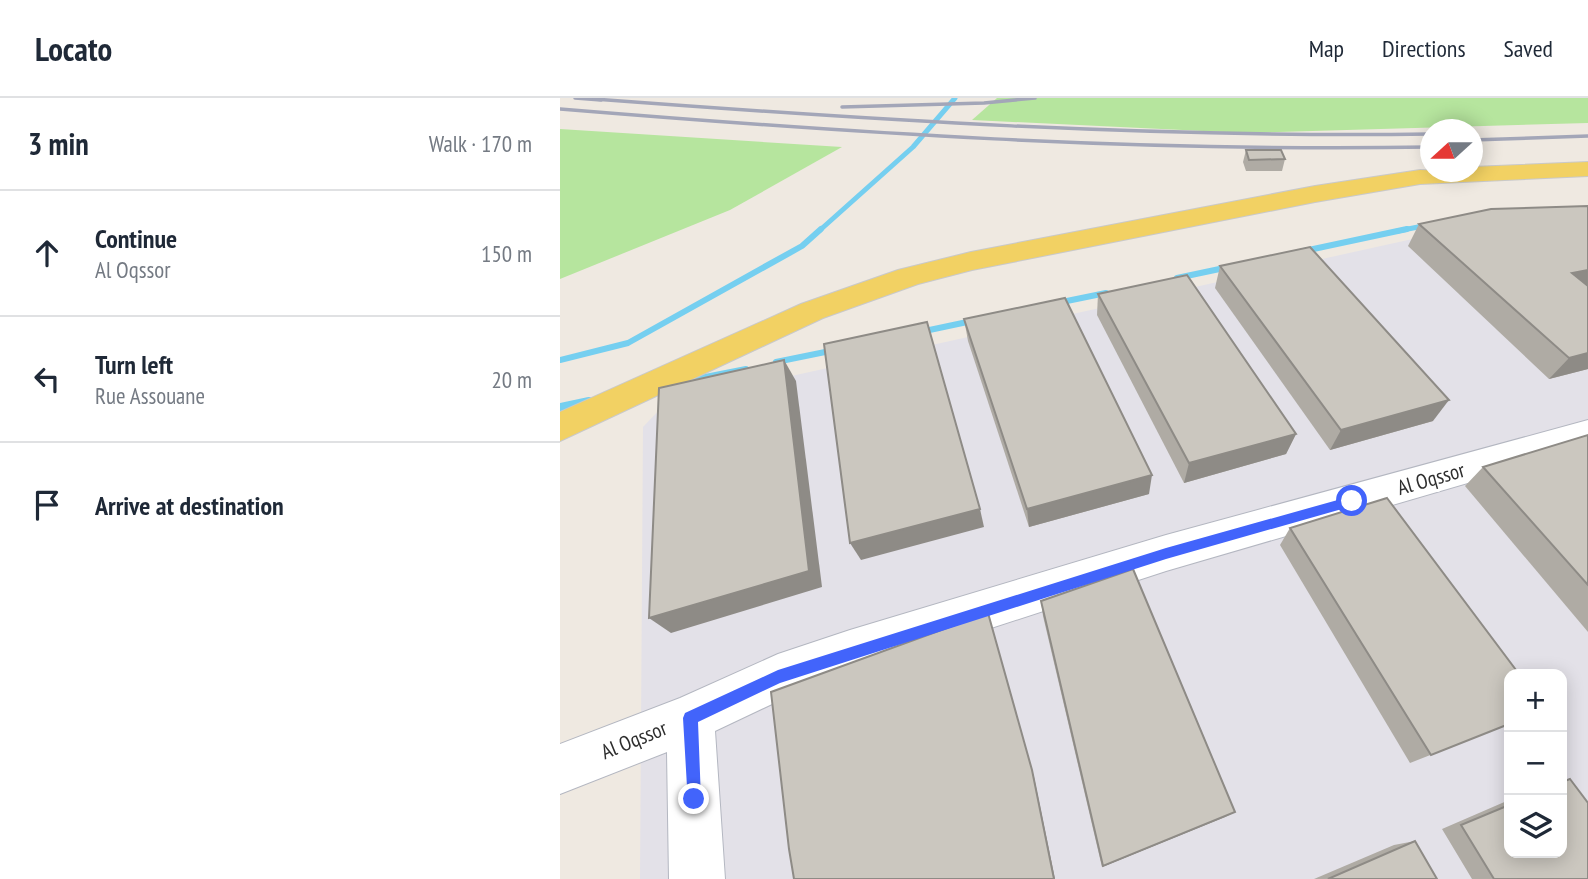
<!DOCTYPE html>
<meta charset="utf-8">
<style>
:root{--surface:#fff;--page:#f2f2f3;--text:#1f2937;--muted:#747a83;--line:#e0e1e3}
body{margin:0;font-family:"PT Sans Narrow",sans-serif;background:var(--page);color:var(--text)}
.controls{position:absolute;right:21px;bottom:21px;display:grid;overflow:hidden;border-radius:14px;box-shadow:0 4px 18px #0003}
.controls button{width:63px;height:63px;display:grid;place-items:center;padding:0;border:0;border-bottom:2px solid var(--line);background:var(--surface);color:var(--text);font:35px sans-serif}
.compass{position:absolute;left:860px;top:21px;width:63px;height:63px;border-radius:50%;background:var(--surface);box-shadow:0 4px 18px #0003;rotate:249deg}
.stop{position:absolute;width:21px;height:21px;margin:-16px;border:5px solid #4264fb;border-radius:50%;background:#fff}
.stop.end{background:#4264fb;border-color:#fff;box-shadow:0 2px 7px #0008}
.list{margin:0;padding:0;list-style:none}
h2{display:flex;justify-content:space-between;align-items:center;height:91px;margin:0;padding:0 28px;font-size:30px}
h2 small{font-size:23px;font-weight:400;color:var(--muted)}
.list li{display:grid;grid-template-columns:46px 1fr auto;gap:21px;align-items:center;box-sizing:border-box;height:126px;padding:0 28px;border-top:2px solid var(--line)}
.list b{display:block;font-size:26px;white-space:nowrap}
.list p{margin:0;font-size:23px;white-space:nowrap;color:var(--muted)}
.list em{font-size:23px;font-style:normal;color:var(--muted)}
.icon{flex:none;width:38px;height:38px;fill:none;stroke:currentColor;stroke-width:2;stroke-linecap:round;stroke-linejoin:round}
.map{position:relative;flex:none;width:1028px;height:781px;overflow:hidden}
header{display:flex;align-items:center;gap:42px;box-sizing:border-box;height:98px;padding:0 35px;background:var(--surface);border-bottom:2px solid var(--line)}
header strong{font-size:33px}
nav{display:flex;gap:38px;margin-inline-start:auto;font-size:24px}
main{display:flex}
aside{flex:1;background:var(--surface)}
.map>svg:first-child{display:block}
</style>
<header>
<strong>Locato</strong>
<nav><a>Map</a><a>Directions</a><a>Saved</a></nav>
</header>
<main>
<aside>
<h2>3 min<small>Walk · 170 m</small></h2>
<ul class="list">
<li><svg class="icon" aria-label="ahead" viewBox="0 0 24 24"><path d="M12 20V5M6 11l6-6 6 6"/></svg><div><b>Continue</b><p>Al Oqssor</p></div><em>150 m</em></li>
<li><svg class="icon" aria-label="left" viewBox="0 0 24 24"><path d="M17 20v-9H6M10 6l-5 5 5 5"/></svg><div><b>Turn left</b><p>Rue Assouane</p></div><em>20 m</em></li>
<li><svg class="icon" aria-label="arrive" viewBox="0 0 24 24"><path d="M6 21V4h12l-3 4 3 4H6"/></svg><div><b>Arrive at destination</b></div></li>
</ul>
</aside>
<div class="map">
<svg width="1028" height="781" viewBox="0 0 1028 781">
<rect width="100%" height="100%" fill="#efe9e1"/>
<path fill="#e3e1e8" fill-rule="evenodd" d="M1028 124V781H80L83 329 105 306 907 129ZM949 576H1002V755H949Z"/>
<g fill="#b6e59e">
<path d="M437 0H1028V25L685 35 412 22Z"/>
<path d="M0 31 282 49 170 112 0 181Z"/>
</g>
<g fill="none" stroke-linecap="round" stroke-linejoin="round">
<g stroke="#75cff0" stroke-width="5">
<path d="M259 133 353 49 395 0"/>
<path d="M838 133 868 127"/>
</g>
<g stroke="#75cff0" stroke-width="6">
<path d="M744 153 847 131"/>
<path d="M617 180 669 169"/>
<path d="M497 205 546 195"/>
<path d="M360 234 412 223"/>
<path d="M0 262 68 245 242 148 261 131"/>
<path d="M216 264 275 252"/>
<path d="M120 284 186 271"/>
</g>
<path stroke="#75cff0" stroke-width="8" d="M0 309 29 303"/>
<defs>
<path id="minor" d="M1028 322V350L606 473 290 576 227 599 155 633 165 781H109L107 654 0 696V646L120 600 218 556 290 532 606 437Z"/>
<path id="major" d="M1028 64V78L860 86 755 104 412 172 358 186 263 220 0 343V314L241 206 338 172 411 154 755 88 860 72 912 74V69Z"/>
</defs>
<use href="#minor" stroke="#b4b7c1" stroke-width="2"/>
<use href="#major" stroke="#c9c9c9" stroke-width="2"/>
<use href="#minor" fill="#fff" fill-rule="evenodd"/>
<use href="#major" fill="#f2d163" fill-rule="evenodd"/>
<g stroke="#a3a6b8" stroke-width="3.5">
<path d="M15 0 41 2"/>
<path d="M34 1C313 22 590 40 870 36"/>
<path d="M282 9 424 5 475 0"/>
<path d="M0 11C290 35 579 54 870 49"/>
<path d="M912 42 1028 38"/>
</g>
</g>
<g fill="#afaba4">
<path d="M686 52 725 61 722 73H686L683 64Z"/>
<path d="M859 126 1028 271 989 281 848 148Z"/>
<path d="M660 168 873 323 770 352 655 190Z"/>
<path d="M538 196 736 336 726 356 624 385 537 217Z"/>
<path d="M404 221 589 396 469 429 408 243Z"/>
<path d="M1028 337V534L905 388 923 369Z"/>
<path d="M730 430 949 626 850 665 720 447Z"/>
<path d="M481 503 675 714 542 769 483 518Z"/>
<path d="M1010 681 1028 781H912L882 731 949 702V755H1002V682Z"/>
<path d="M855 743 877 781H754L834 747Z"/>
</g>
<g fill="#8e8b86">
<path d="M1028 172V190L1012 175Z"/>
<path d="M1028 255V271L989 281 1009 260Z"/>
<path d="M224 262 236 283 262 489 111 535 89 520Z"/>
<path d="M889 302 873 323 770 352 781 332Z"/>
<path d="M736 336 726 356 624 385 629 365Z"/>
<path d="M592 377 589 396 469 429 467 411Z"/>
<path d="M420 411 424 429 301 462 290 445Z"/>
<path d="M428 515 474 679 495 781H494Z"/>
<path d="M675 714 665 719 542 769 543 768Z"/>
</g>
<g fill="#cbc7bf" stroke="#8e8b86" stroke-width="2">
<path d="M686 52H721L725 61 689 62Z"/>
<path d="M1028 108V172L1012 175 1028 188V255L1009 260 859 126 931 111Z"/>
<path d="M750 149 889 302 781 332 660 168Z"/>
<path d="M627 177 736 336 629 365 538 196Z"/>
<path d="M505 200 592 377 467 411 404 221Z"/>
<path d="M367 224 420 411 290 445 264 246Z"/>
<path d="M224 262 249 473 89 520 99 290Z"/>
<path d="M1028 337V487L923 369Z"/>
<path d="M827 400 959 576H949V626L871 657 730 430Z"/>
<path d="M573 471 675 714 543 768 481 503Z"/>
<path d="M428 515 472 672 494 781H234L229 751 211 594Z"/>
<path d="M1010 681 1028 705V781H934L901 727 949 707V755H1002V684Z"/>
<path d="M855 743 877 781H768Z"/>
</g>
<path fill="#4264fb" d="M792 398 798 403 796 407 606 461 220 585 138 624 141 701 139 706 134 708 128 706 123 620 125 615 218 572 606 450Z"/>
<g text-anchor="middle" stroke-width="6" stroke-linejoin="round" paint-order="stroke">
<g font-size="21" fill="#2e2e2e" stroke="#fff">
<text transform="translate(871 381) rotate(-16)" y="7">Al Oqssor</text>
<text transform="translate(74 642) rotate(-22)" y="7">Al Oqssor</text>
</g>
</g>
</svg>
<div class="controls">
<button>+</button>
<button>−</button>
<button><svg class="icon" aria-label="layers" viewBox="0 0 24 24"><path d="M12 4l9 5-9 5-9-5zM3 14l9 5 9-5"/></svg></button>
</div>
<svg class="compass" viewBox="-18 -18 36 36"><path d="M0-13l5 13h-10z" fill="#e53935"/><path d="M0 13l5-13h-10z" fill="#747a83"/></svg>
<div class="stop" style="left:792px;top:403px"></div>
<div class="stop end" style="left:134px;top:701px"></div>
</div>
</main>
